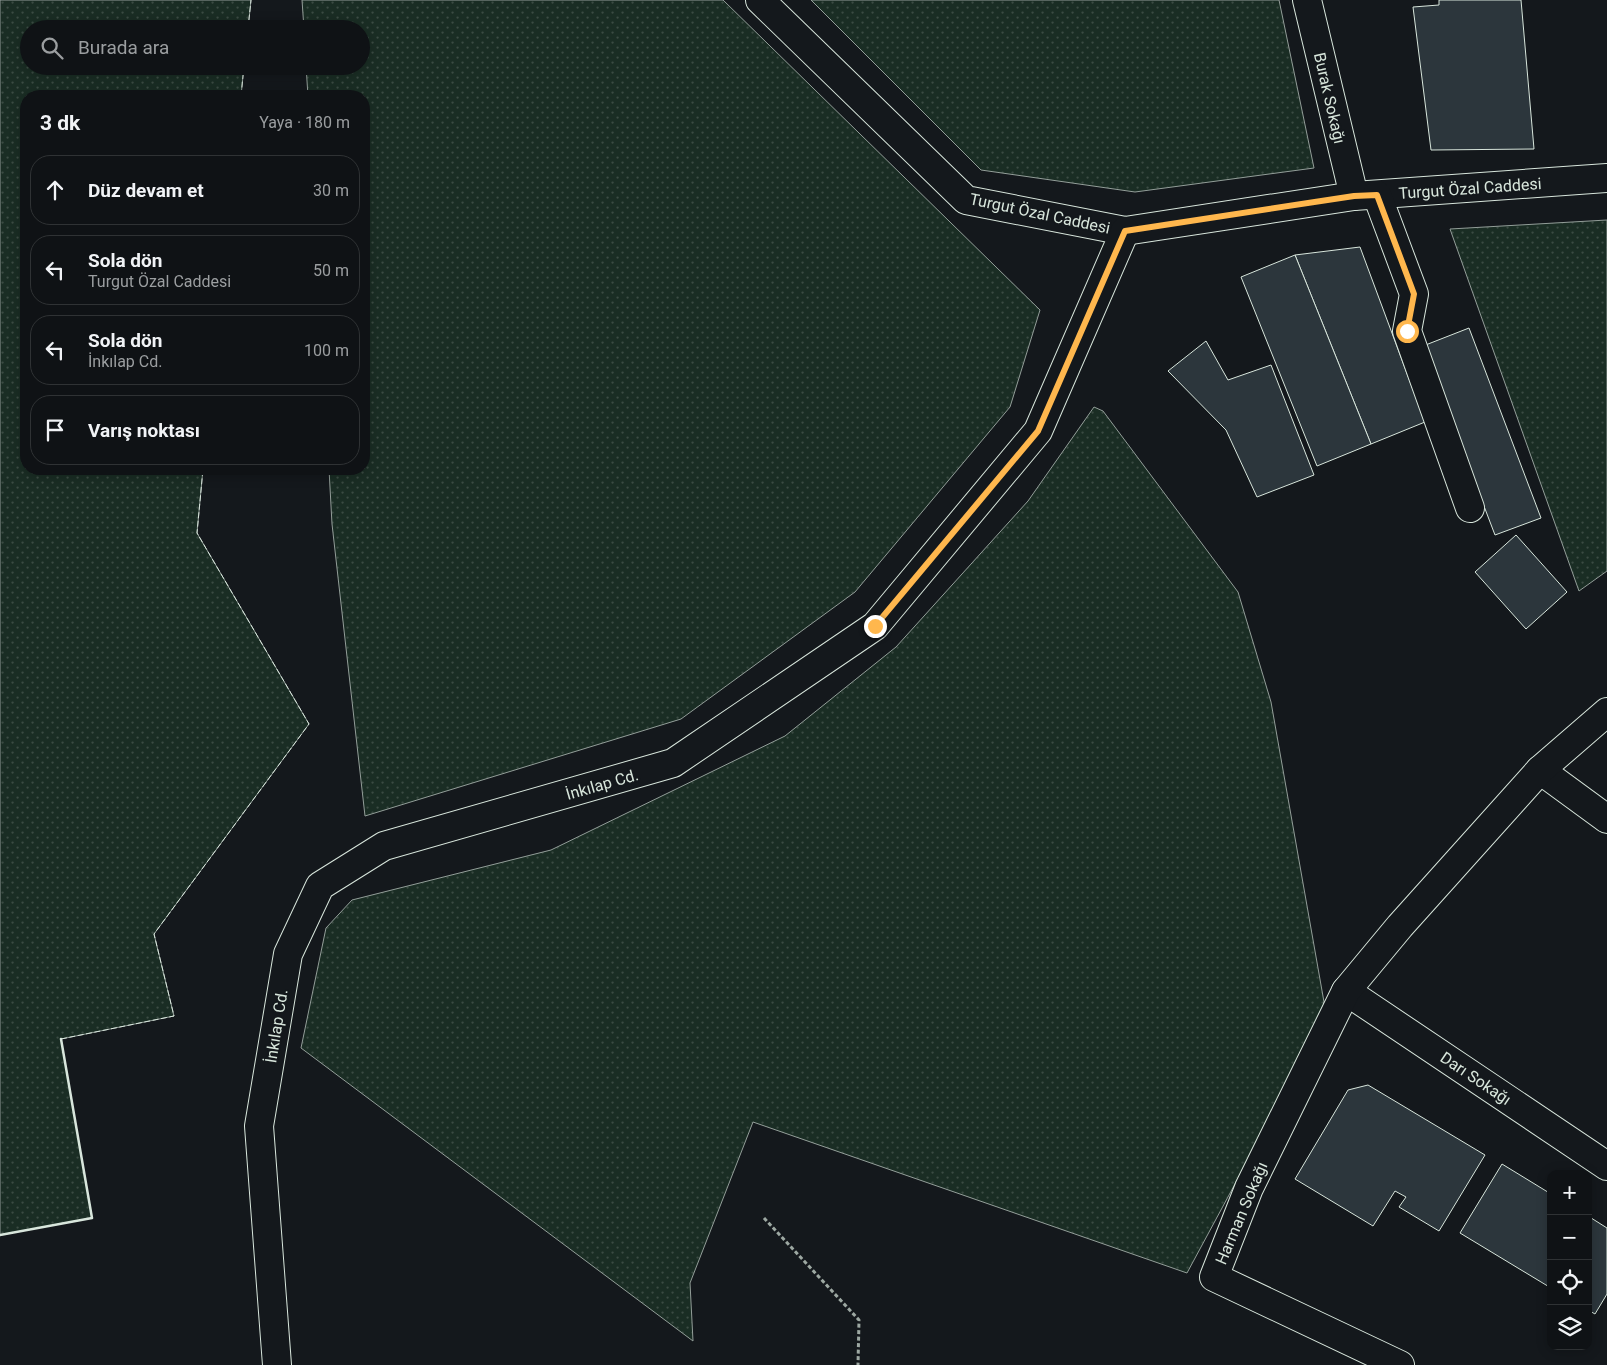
<!DOCTYPE html>
<html lang="tr">
<meta charset="utf-8">
<style>
:root{--surface:#0f1215;--page:#181b1e;--text:#f1f3f6;--muted:#9b9ea0;--line:#2f3234}
body{margin:0;font-family:Roboto,sans-serif;background:var(--page);color:var(--text)}
.controls{position:absolute;right:15px;bottom:15px;display:grid;overflow:hidden;border-radius:10px;box-shadow:0 2px 12px #0003}
.controls button{width:45px;height:45px;display:grid;place-items:center;padding:0;border:0;border-bottom:1px solid var(--line);background:var(--surface);color:var(--text);font:25px sans-serif}
.stop{position:absolute;width:15px;height:15px;margin:-11px;border:4px solid #ffb74d;border-radius:50%;background:#fff}
.stop.end{background:#ffb74d;border-color:#fff;box-shadow:0 1px 5px #0008}
.list{margin:0;padding:0;list-style:none}
h2{display:flex;justify-content:space-between;align-items:center;height:65px;margin:0;padding:0 20px;font-size:21px}
h2 small{font-size:16px;font-weight:400;color:var(--muted)}
.list li{display:grid;grid-template-columns:32px 1fr auto;gap:15px;align-items:center;box-sizing:border-box;height:70px;margin:0 10px 10px;padding:0 10px;border:1px solid var(--line);border-radius:20px}
.list b{display:block;font-size:19px;white-space:nowrap}
.list p{margin:0;font-size:16px;white-space:nowrap;color:var(--muted)}
.list em{font-size:16px;font-style:normal;color:var(--muted)}
.icon{flex:none;width:28px;height:28px;fill:none;stroke:currentColor;stroke-width:2;stroke-linecap:round;stroke-linejoin:round}
.map{position:relative;flex:none;width:1607px;height:1365px;overflow:hidden}
.search{position:absolute;background:var(--surface);box-shadow:0 2px 12px #0003;left:20px;top:20px;width:350px;height:55px;display:flex;align-items:center;gap:12px;box-sizing:border-box;padding:0 18px;border-radius:28px;color:var(--muted);font-size:19px}
.panel{position:absolute;background:var(--surface);box-shadow:0 2px 12px #0003;left:20px;top:90px;width:350px;height:385px;border-radius:20px}
.map>svg:first-child{display:block}
</style>
<div class="map">
<svg width="1607" height="1365" viewBox="0 0 1607 1365">
<defs>
<pattern id="grass-dots" width="8" height="8" patternUnits="userSpaceOnUse" patternTransform="scale(1.25)"><rect width="8" height="8" fill="#1a2d24"/><path d="M2 2h.1M6 6h.1" fill="none" stroke="#3b4b43" stroke-width="1.8" stroke-linecap="round"/></pattern>
</defs>
<rect width="100%" height="100%" fill="#14181c"/>
<g fill="url(#grass-dots)" stroke="#939e99">
<path d="M0 0H251L248 29H29V66H244L241 96H26V469H203L197 533 309 724 154 934 174 1016 61 1039 92 1218 0 1235Z"/>
<path d="M302 0H723L1040 310 1010 407 855 592 681 719 365 816 332 524 329 469H364V96H308L306 66H361V29H304Z"/>
<path d="M811 0H1279L1314 168 1135 192 981 170Z"/>
<path d="M1607 220V571L1579 591 1450 229Z"/>
<path d="M1094 407 1103 411 1238 592 1271 702 1324 1002 1319 1028 1187 1273 753 1122 690 1283 693 1341 301 1048 326 928 352 900 551 850 785 736 896 647 1028 501Z"/>
</g>
<g fill="#2c363c" stroke="#d8e6dc">
<path d="M1439 0H1521L1534 149 1431 150 1413 7 1439 5Z"/>
<path d="M1360 247 1425 422 1371 444 1295 255Z"/>
<path d="M1295 255 1371 444 1317 466 1241 277Z"/>
<path d="M1469 328 1541 518 1495 535 1423 346Z"/>
<path d="M1206 341 1228 380 1271 365 1314 475 1257 497 1226 430 1168 371Z"/>
<path d="M1516 535 1567 592 1526 629 1475 572Z"/>
<path d="M1368 1085 1485 1155 1439 1231 1399 1207 1406 1197 1395 1191 1373 1226 1295 1179 1348 1090Z"/>
<path d="M1502 1164 1551 1194V1288L1460 1233Z"/>
<path d="M1588 1216 1607 1228V1294L1595 1314 1588 1310Z"/>
</g>
<g fill="none" stroke-linecap="round" stroke-linejoin="round">
<defs>
<g id="minor">
<path d="M760 0 966 200 1125 231 1354 196 1607 178"/>
<path d="M1307 0 1354 196"/>
<path d="M1377 195 1414 294 1407 331 1470 508"/>
<path d="M1540 770 1607 819"/>
<path d="M1346 991 1607 1166"/>
<path d="M277 1365 259 1126 288 954 320 886 384 846 673 763 875 626 1038 431 1125 231"/>
<path d="M1400 1365 1214 1277 1249 1188 1346 991 1400 926 1540 770 1607 712"/>
</g>
</defs>
<use href="#minor" stroke="#d8e6dc" stroke-width="30"/>
<path stroke="#9da8a2" stroke-width="3" stroke-dasharray="4 2.5" stroke-linecap="butt" d="M764 1218 859 1320 858 1365"/>
<use href="#minor" stroke="#14181c" stroke-width="28"/>
<g stroke="#d8e6dc" stroke-width="1" stroke-dasharray="6 2.5" stroke-linecap="butt">
<path d="M248 29 251 0"/>
<path d="M241 96 244 66"/>
<path d="M61 1039 174 1016 154 934 309 724 197 533 203 469"/>
</g>
<path stroke="#d8e6dc" stroke-width="2.5" d="M0 1235 92 1218 61 1039"/>
</g>
<g fill="none" stroke-linecap="round" stroke-linejoin="round">
<path stroke="#ffb74d" stroke-width="6" d="M875 626 1038 431 1125 231 1354 196 1377 195 1414 294 1407 331"/>
</g>
<g text-anchor="middle" stroke-width="4" stroke-linejoin="round" paint-order="stroke">
<g font-size="16" fill="#d8e6dc" stroke="#14181c">
<text transform="translate(1330 98) rotate(77)" y="6">Burak Sokağı</text>
<text transform="translate(1470 188) rotate(-4)" y="6">Turgut Özal Caddesi</text>
<text transform="translate(1040 213) rotate(12)" y="6">Turgut Özal Caddesi</text>
<text transform="translate(602 784) rotate(-16)" y="6">İnkılap Cd.</text>
<text transform="translate(276 1026) rotate(-81)" y="6">İnkılap Cd.</text>
<text transform="translate(1476 1078) rotate(34)" y="6">Darı Sokağı</text>
<text transform="translate(1241 1213) rotate(-67)" y="6">Harman Sokağı</text>
</g>
</g>
</svg>
<div class="controls">
<button>+</button>
<button>−</button>
<button><svg class="icon" aria-label="locate" viewBox="0 0 24 24"><circle cx="12" cy="12" r="6"/><path d="M12 2v4M12 18v4M2 12h4M18 12h4"/></svg></button>
<button><svg class="icon" aria-label="layers" viewBox="0 0 24 24"><path d="M12 4l9 5-9 5-9-5zM3 14l9 5 9-5"/></svg></button>
</div>
<div class="stop" style="left:1407px;top:331px"></div>
<div class="stop end" style="left:875px;top:626px"></div>
<div class="search"><svg class="icon" aria-label="search" viewBox="0 0 24 24"><circle cx="10" cy="10" r="6"/><path d="M15 15l6 6"/></svg>Burada ara</div>
<section class="panel">
<h2>3 dk<small>Yaya · 180 m</small></h2>
<ul class="list">
<li><svg class="icon" aria-label="ahead" viewBox="0 0 24 24"><path d="M12 20V5M6 11l6-6 6 6"/></svg><div><b>Düz devam et</b></div><em>30 m</em></li>
<li><svg class="icon" aria-label="left" viewBox="0 0 24 24"><path d="M17 20v-9H6M10 6l-5 5 5 5"/></svg><div><b>Sola dön</b><p>Turgut Özal Caddesi</p></div><em>50 m</em></li>
<li><svg class="icon" aria-label="left" viewBox="0 0 24 24"><path d="M17 20v-9H6M10 6l-5 5 5 5"/></svg><div><b>Sola dön</b><p>İnkılap Cd.</p></div><em>100 m</em></li>
<li><svg class="icon" aria-label="arrive" viewBox="0 0 24 24"><path d="M6 21V4h12l-3 4 3 4H6"/></svg><div><b>Varış noktası</b></div></li>
</ul>
</section>
</div>
